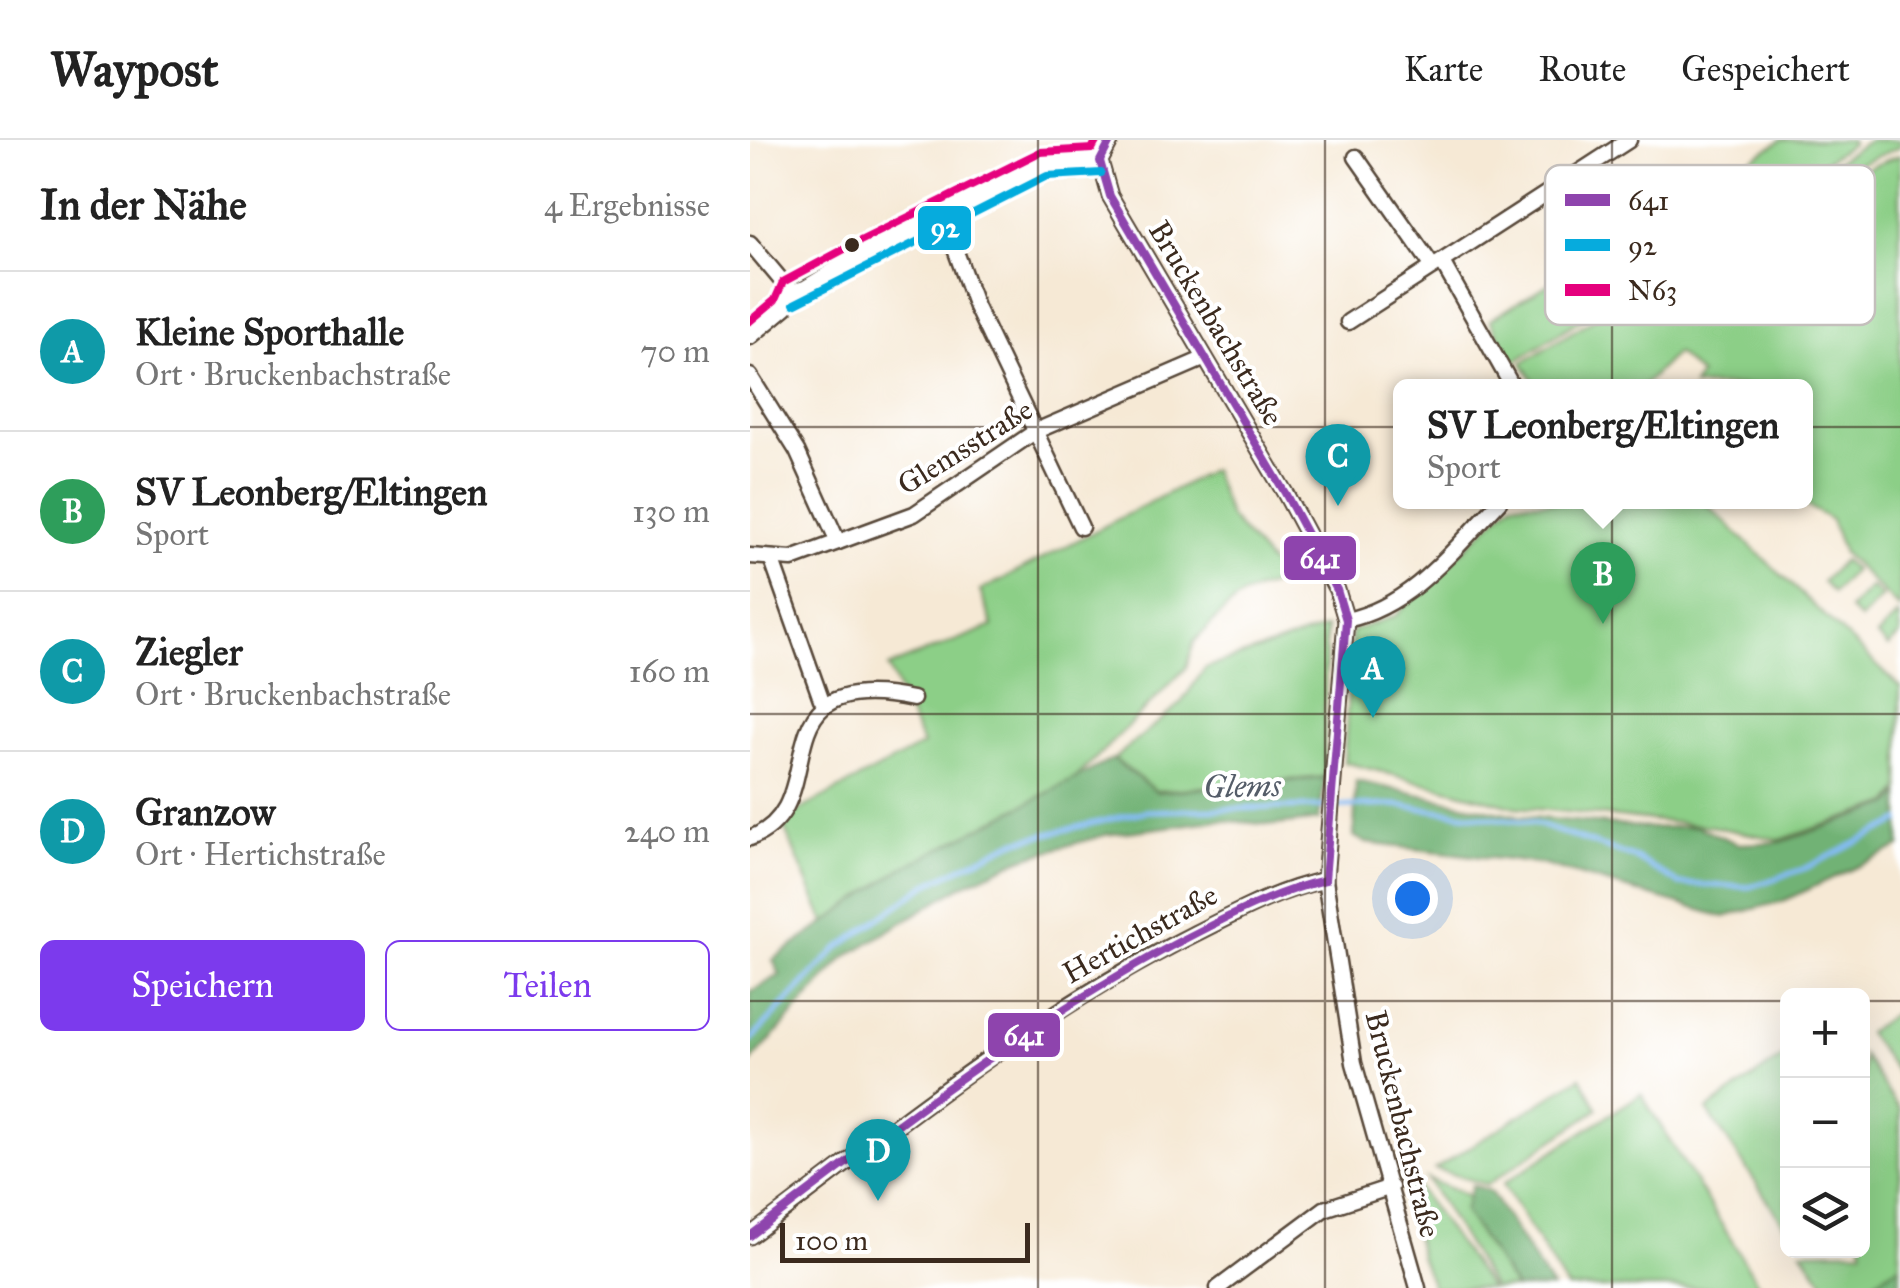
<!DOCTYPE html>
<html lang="de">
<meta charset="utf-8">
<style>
:root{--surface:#fff;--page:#f2f2f2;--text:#222;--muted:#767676;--line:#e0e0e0;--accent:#7c3aed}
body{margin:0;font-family:"IM FELL Great Primer",serif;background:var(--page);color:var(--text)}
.controls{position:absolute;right:30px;bottom:30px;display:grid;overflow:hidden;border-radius:15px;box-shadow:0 10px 40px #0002}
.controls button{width:90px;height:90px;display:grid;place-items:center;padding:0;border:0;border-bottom:2px solid var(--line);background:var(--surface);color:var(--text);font:50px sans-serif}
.scale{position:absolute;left:30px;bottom:25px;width:250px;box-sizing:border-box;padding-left:10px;border:5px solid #3b2a1e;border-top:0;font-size:28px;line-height:35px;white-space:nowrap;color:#3b2a1e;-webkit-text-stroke:8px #fff;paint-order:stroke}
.you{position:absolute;left:662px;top:758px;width:35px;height:35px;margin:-25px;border:8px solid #fff;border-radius:50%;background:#1a73e8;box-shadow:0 0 0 15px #1a73e833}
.badge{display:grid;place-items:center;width:65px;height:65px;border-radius:50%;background:var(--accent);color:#fff;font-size:32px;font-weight:700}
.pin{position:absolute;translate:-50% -82px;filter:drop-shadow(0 2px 5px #0008)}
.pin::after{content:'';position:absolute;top:52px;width:35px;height:30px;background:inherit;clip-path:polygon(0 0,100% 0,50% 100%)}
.popup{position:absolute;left:643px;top:239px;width:420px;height:130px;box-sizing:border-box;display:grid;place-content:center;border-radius:15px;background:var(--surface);filter:drop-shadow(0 2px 8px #0005);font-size:32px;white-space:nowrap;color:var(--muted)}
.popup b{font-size:38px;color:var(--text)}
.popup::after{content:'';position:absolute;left:50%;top:100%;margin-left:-20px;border:20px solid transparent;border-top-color:var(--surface)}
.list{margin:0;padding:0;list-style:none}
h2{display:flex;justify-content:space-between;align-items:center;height:130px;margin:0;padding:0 40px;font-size:42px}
h2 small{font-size:32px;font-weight:400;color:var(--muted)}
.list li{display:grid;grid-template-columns:65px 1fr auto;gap:30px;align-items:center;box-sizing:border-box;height:160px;padding:0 40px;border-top:2px solid var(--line)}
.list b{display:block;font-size:38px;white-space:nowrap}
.list p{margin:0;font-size:32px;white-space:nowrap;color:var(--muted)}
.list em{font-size:32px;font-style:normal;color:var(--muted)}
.actions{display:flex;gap:20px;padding:30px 40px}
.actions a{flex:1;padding:22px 0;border:2px solid var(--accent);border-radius:15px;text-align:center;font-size:35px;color:var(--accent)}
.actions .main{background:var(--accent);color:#fff}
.icon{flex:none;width:55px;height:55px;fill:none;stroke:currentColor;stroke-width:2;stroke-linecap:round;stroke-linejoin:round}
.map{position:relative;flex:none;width:1150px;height:1148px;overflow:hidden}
header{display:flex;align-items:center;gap:60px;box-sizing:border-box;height:140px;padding:0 50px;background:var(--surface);border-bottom:2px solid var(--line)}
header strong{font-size:48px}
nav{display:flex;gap:55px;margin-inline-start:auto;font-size:35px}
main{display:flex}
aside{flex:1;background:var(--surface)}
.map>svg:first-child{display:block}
</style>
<header>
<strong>Waypost</strong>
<nav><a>Karte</a><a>Route</a><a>Gespeichert</a></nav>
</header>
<main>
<aside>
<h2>In der Nähe<small>4 Ergebnisse</small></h2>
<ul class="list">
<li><span class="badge" style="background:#0f9aa8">A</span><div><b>Kleine Sporthalle</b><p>Ort · Bruckenbachstraße</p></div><em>70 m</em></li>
<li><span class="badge" style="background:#2e9e5b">B</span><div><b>SV Leonberg/Eltingen</b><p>Sport</p></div><em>130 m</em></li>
<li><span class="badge" style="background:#0f9aa8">C</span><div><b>Ziegler</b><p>Ort · Bruckenbachstraße</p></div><em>160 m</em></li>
<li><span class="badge" style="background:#0f9aa8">D</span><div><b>Granzow</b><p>Ort · Hertichstraße</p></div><em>240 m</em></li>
</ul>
<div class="actions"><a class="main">Speichern</a><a>Teilen</a></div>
</aside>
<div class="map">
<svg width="1150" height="1148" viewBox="0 0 1150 1148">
<rect width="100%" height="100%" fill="#fff"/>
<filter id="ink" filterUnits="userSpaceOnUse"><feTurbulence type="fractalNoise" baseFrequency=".01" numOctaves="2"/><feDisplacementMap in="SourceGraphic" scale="20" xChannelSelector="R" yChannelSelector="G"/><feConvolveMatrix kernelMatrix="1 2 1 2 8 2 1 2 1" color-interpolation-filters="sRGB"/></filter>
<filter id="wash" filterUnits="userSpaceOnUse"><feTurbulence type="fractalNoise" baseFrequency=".0048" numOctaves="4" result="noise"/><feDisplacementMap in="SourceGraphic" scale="40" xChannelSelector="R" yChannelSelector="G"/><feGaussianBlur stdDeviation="2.25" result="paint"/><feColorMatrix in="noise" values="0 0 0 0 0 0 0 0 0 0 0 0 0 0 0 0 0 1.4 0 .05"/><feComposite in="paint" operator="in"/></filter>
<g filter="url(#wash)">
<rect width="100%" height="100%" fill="#f6e9d5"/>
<g fill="#8ccf87" stroke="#647c52" stroke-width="2.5">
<path d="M1032 0H1101L1102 4 763 223 740 180Z"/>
<path d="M1120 0H1150V7L1031 56Z"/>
<path d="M1150 15V469L1093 413 1081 380 1051 362H1056V246H943L950 235 926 213 893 246H787L772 223 1032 62Z"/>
<path d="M462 330 479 376 524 428 550 417 556 434 493 455 475 470 444 502 436 528 326 638 151 729 76 785 31 680 173 605 138 527 243 486 230 451Z"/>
<path d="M763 362H954L1150 547V650L1140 663 1030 700 960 686 766 667 594 622 602 491 645 476Z"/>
<path d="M1093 420 1104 430 1083 453 1072 442Z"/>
<path d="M1121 447 1132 457 1110 480 1099 469Z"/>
<path d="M1148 474 1150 495 1138 507 1127 496Z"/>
<path d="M576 488 574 637 406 651 364 619 431 563 455 528Z"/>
<path d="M1150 869V937L1117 893Z"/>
<path d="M1037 914V1089L957 970Z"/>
<path d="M1113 915 1150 971V1125L1114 1148H1078L1052 1111 1112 1110Z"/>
<path d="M831 937 848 969 737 1045 685 1029Z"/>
<path d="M891 954 1011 1148H817L753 1044Z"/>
<path d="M649 1029 658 1034 740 1148H683L670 1116Z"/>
<path d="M677 1039 719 1056 714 1071 765 1148H743Z"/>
</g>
<g fill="#71b274" stroke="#566e49" stroke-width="2.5">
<path d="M363 619 407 652 575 638 569 680 525 685 469 680 355 695 273 718 213 745 94 818 0 923V852L30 835 23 820 151 729Z"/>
<path d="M606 641 769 676 900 688 946 686 989 704 1031 702 1142 664 1150 653V707L1033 761 974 777 791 724 616 703 604 696Z"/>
<path d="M722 1045 740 1051 802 1148H765L714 1071Z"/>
<path d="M1150 1125V1148H1114Z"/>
</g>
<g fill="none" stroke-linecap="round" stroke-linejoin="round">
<path stroke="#84bcf5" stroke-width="5" d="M0 901 87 809 176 745 263 702 396 671 645 665 783 683 886 718 929 744 1000 747 1056 728 1150 681"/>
</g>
</g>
<g filter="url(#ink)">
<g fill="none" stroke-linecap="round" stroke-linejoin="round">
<defs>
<g id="street">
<path d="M361 0 350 21 360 56 535 353 587 450 596 480 575 740 604 923 668 1148"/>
<path d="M606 17 683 127"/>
<path d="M192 73 226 167 331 387"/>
<path d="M0 103 41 152"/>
<path d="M692 122 762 246"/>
<path d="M41 152 55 148 108 116 294 24 350 21"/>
<path d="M598 182 879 0"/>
<path d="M0 197 36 167 41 152"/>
<path d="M0 236 47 311 88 402"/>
<path d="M0 416 42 419 164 374 286 291 453 219"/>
<path d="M21 418 71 559"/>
<path d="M596 480C662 466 704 409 749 362"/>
<path d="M0 698C89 665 0 525 163 559"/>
<path d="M0 1096C143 989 282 875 442 795 486 773 527 750 575 740"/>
<path d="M468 1148 574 1069 641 1047"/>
</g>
</defs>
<use href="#street" stroke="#574739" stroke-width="19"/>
<use href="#street" stroke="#fff" stroke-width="14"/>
<defs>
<g id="bus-1">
<path d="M361 0 350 21 360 56 535 353 587 450 596 480 575 740"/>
<path d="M0 1096C136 993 270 887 421 806 471 780 520 753 575 740"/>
</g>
<path id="bus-2" d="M44 164 297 36 351 33"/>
<path id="bus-3" d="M0 181 25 160 33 142 102 105 290 12 342 9 347 0"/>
</defs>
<use href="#bus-1" stroke="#fff" stroke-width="15"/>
<use href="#bus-2" stroke="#fff" stroke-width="15"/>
<use href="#bus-3" stroke="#fff" stroke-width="15"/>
<use href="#bus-1" stroke="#8e44ad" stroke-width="8"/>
<use href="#bus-2" stroke="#06abdd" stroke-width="8"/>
<use href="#bus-3" stroke="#e5007d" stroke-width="8"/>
</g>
</g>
<path fill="none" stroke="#3b2a1e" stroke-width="2.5" stroke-opacity="0.55" d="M288 0V1148M575 0V1148M862 0V1148M0 287H1150M0 574H1150M0 861H1038M1112 861H1150"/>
<circle fill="#3b2a1e" stroke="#fff" stroke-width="4" cx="102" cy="105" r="9"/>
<g text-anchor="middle" stroke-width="8" stroke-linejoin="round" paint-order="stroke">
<g font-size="30" fill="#3b2a1e" stroke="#fff">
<text transform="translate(466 183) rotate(59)" y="10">Bruckenbachstraße</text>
<text transform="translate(215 307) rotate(-32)" y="10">Glemsstraße</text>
<text transform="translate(390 794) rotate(-29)" y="10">Hertichstraße</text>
<text transform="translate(653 984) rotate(76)" y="10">Bruckenbachstraße</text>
</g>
<g font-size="32" font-style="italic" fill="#555d69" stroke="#fff">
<text transform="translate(492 646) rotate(-1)" y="11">Glems</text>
</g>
</g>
<rect x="795" y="25" width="330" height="160" rx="15" fill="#fff" stroke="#c4bfbc" stroke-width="2.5"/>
<rect x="815" y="54" width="45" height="12" fill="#8e44ad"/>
<rect x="815" y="99" width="45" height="12" fill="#06abdd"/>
<rect x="815" y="144" width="45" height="12" fill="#e5007d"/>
<g font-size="28" fill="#3b2a1e">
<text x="878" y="70">641</text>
<text x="878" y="115">92</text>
<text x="878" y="160">N63</text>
</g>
<g stroke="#fff" stroke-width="4">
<rect x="166" y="64" width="57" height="48" rx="10" fill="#06abdd"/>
<rect x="532" y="394" width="76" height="48" rx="10" fill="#8e44ad"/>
<rect x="236" y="871" width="76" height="48" rx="10" fill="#8e44ad"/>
</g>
<g font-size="28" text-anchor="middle" font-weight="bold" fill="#fff">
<text x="195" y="97">92</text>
<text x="570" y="428">641</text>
<text x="274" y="905">641</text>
</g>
</svg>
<div class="controls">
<button>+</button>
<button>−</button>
<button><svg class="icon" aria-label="layers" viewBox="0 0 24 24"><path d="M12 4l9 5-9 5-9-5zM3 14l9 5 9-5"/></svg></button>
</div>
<div class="scale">100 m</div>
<div class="you"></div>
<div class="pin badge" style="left:623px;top:578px;background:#0f9aa8">A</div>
<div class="pin badge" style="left:853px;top:484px;background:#2e9e5b">B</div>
<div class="popup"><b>SV Leonberg/Eltingen</b>Sport</div>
<div class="pin badge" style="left:588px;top:366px;background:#0f9aa8">C</div>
<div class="pin badge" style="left:128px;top:1061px;background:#0f9aa8">D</div>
</div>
</main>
